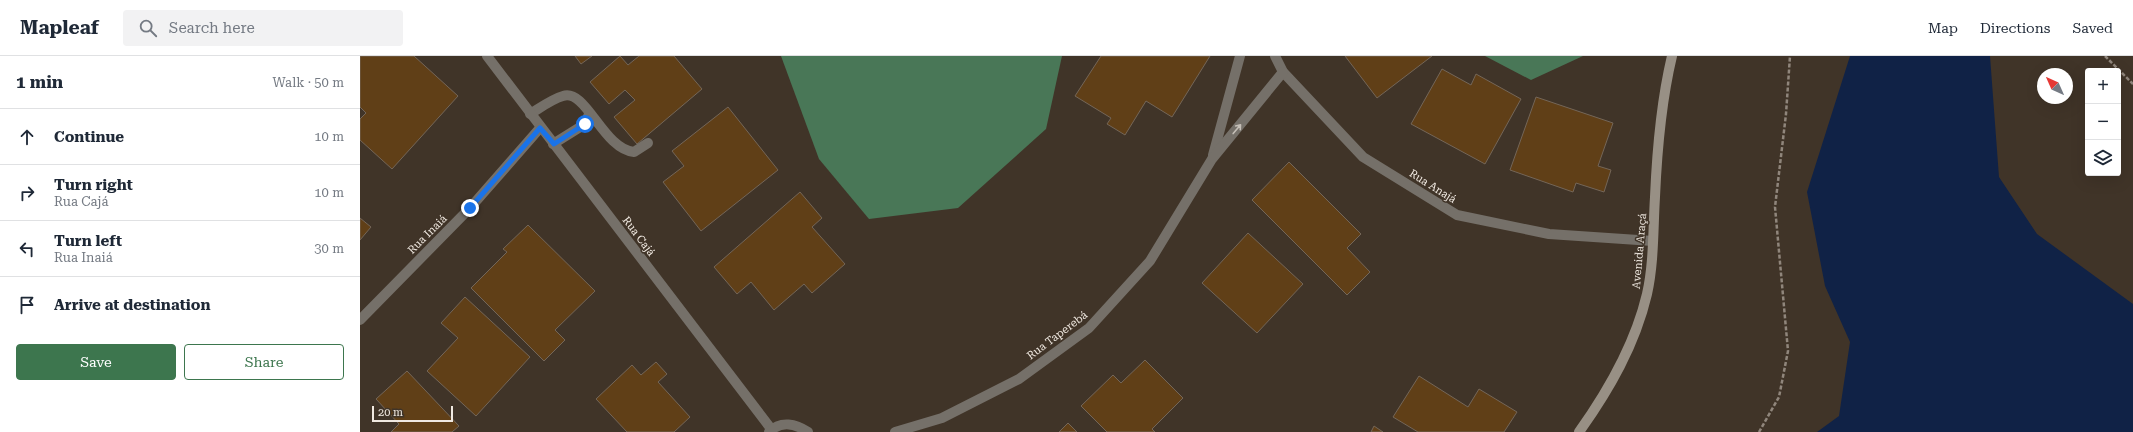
<!DOCTYPE html>
<meta charset="utf-8">
<style>
:root{--surface:#fff;--page:#f2f2f3;--text:#1f2937;--muted:#747a83;--line:#e0e1e3;--accent:#3d764e}
body{margin:0;font-family:"Roboto Serif",serif;background:var(--page);color:var(--text)}
.controls{position:absolute;right:12px;top:12px;display:grid;overflow:hidden;border-radius:4px;box-shadow:0 4px 16px #0002}
.controls button{width:36px;height:36px;display:grid;place-items:center;padding:0;border:0;border-bottom:1px solid var(--line);background:var(--surface);color:var(--text);font:20px sans-serif}
.compass{position:absolute;left:1677px;top:12px;width:36px;height:36px;border-radius:50%;background:var(--surface);box-shadow:0 4px 16px #0002;rotate:315deg}
.scale{position:absolute;left:12px;bottom:10px;width:81px;box-sizing:border-box;padding-left:4px;border:2px solid #f0e9e1;border-top:0;font-size:11px;line-height:14px;white-space:nowrap;color:#f0e9e1;-webkit-text-stroke:3px #403428;paint-order:stroke}
.stop{position:absolute;width:12px;height:12px;margin:-9px;border:3px solid #1a73e8;border-radius:50%;background:#fff}
.stop.end{background:#1a73e8;border-color:#fff;box-shadow:0 1px 4px #0008}
.list{margin:0;padding:0;list-style:none}
h2{display:flex;justify-content:space-between;align-items:center;height:52px;margin:0;padding:0 16px;font-size:17px}
h2 small{font-size:13px;font-weight:400;color:var(--muted)}
.list li{display:grid;grid-template-columns:26px 1fr auto;gap:12px;align-items:center;box-sizing:border-box;height:56px;padding:0 16px;border-top:1px solid var(--line)}
.list b{display:block;font-size:15px;white-space:nowrap}
.list p{margin:0;font-size:13px;white-space:nowrap;color:var(--muted)}
.list em{font-size:13px;font-style:normal;color:var(--muted)}
.actions{display:flex;gap:8px;padding:12px 16px}
.actions a{flex:1;padding:9px 0;border:1px solid var(--accent);border-radius:4px;text-align:center;font-size:14px;color:var(--accent)}
.actions .main{background:var(--accent);color:#fff}
.icon{flex:none;width:22px;height:22px;fill:none;stroke:currentColor;stroke-width:2;stroke-linecap:round;stroke-linejoin:round}
.map{position:relative;flex:none;width:1773px;height:376px;overflow:hidden}
header{display:flex;align-items:center;gap:24px;box-sizing:border-box;height:56px;padding:0 20px;background:var(--surface);border-bottom:1px solid var(--line)}
header strong{font-size:19px}
nav{display:flex;gap:22px;margin-inline-start:auto;font-size:14px}
.search{width:280px;height:36px;background:var(--page);display:flex;align-items:center;gap:10px;box-sizing:border-box;padding:0 14px;border-radius:4px;color:var(--muted);font-size:15px}
main{display:flex}
aside{flex:1;background:var(--surface)}
.map>svg:first-child{display:block}
</style>
<header>
<strong>Mapleaf</strong>
<div class="search"><svg class="icon" aria-label="search" viewBox="0 0 24 24"><circle cx="10" cy="10" r="6"/><path d="M15 15l6 6"/></svg>Search here</div>
<nav><a>Map</a><a>Directions</a><a>Saved</a></nav>
</header>
<main>
<aside>
<h2>1 min<small>Walk · 50 m</small></h2>
<ul class="list">
<li><svg class="icon" aria-label="ahead" viewBox="0 0 24 24"><path d="M12 20V5M6 11l6-6 6 6"/></svg><div><b>Continue</b></div><em>10 m</em></li>
<li><svg class="icon" aria-label="right" viewBox="0 0 24 24"><path d="M7 20v-9h11M14 6l5 5-5 5"/></svg><div><b>Turn right</b><p>Rua Cajá</p></div><em>10 m</em></li>
<li><svg class="icon" aria-label="left" viewBox="0 0 24 24"><path d="M17 20v-9H6M10 6l-5 5 5 5"/></svg><div><b>Turn left</b><p>Rua Inaiá</p></div><em>30 m</em></li>
<li><svg class="icon" aria-label="arrive" viewBox="0 0 24 24"><path d="M6 21V4h12l-3 4 3 4H6"/></svg><div><b>Arrive at destination</b></div></li>
</ul>
<div class="actions"><a class="main">Save</a><a>Share</a></div>
</aside>
<div class="map">
<svg width="1773" height="376" viewBox="0 0 1773 376">
<rect width="100%" height="100%" fill="#403428"/>
<g fill="#497757">
<path d="M421 0H702L686 73 598 152 509 163 459 103Z"/>
<path d="M1125 0H1223L1171 24Z"/>
</g>
<path fill="#102246" d="M1490 0H1630L1639 121 1677 178 1773 248V376H1457L1479 360 1490 286 1465 230 1447 136Z"/>
<g fill="#603f17" stroke="#746658">
<path d="M0 0H54L98 40 32 113 0 84V63L6 57 0 51Z"/>
<path d="M215 0H232L221 8Z"/>
<path d="M260 0 268 9 279 0H314L342 33 277 88 254 61 275 44 265 34 249 48 230 26Z"/>
<path d="M741 0H850L812 61 786 45 765 79 747 68 751 62 715 40Z"/>
<path d="M985 0H1072L1017 42Z"/>
<path d="M1082 13 1111 29 1116 18 1161 43 1125 108 1051 68Z"/>
<path d="M1176 41 1253 67 1238 110 1251 114 1244 136 1216 127 1213 136 1150 114Z"/>
<path d="M368 51 418 114 341 175 303 126 324 110 312 95Z"/>
<path d="M929 106 1001 178 987 192 1010 216 987 239 892 144Z"/>
<path d="M440 136 462 162 452 171 485 208 452 237 444 228 414 254 391 226 377 238 354 211Z"/>
<path d="M0 162 11 171 0 184Z"/>
<path d="M168 169 235 235 195 274 205 284 184 305 111 232 147 196 143 193Z"/>
<path d="M888 177 943 228 897 277 842 227Z"/>
<path d="M105 241 170 301 116 360 67 315 98 282 81 267Z"/>
<path d="M785 304 823 342 792 373 795 376H747L721 350 753 319 761 327Z"/>
<path d="M296 306 307 318 298 326 330 361 314 376H267L236 343 272 309 281 319Z"/>
<path d="M47 315 99 370 92 376H31L39 368 16 343Z"/>
<path d="M1059 320 1108 351 1119 333 1157 356 1144 376H1058L1033 361Z"/>
<path d="M708 367 717 376H699Z"/>
<path d="M1014 370 1023 376H1011Z"/>
</g>
<g fill="none" stroke-linecap="round" stroke-linejoin="round">
<g stroke="#90867c" stroke-width="2.5" stroke-dasharray="4 2" stroke-linecap="butt">
<path d="M1745 0 1773 28"/>
<path d="M1399 376 1419 341 1428 295 1415 151 1426 58 1430 0"/>
</g>
<g stroke="#757069" stroke-width="10">
<path d="M170 58C180 52 192 43 203 40 226 32 243 93 274 96L288 87"/>
<path d="M193 88 225 68 229 58"/>
</g>
<g stroke="#757069" stroke-width="10">
<path d="M127 0 412 374"/>
<path d="M915 0 923 16 1003 101 1097 159 1189 178 1293 185"/>
<path d="M853 99 880 0"/>
<path d="M0 264 110 152 180 72"/>
<path d="M409 376C421 364 436 368 448 376"/>
<path d="M535 376 582 362 659 323 729 272 790 205 852 103 923 16"/>
</g>
<path stroke="#989085" stroke-width="10" d="M1219 376C1249 334 1275 289 1287 238 1294 207 1293 173 1295 141 1297 94 1301 46 1312 0"/>
</g>
<defs><path id="oneway-shaft" d="M-6 0H5M1.5-3L5.5 0L1.5 3" fill="none" stroke-width="1.6" stroke-linecap="round" stroke-linejoin="round"/></defs>
<use stroke="#c5bfb7" href="#oneway-shaft" transform="translate(877 73) rotate(-50)"/>
<g fill="none" stroke-linecap="round" stroke-linejoin="round">
<path stroke="#1a73e8" stroke-width="5" d="M110 152 180 72 194 88 225 68"/>
</g>
<g text-anchor="middle" stroke-width="3" stroke-linejoin="round" paint-order="stroke">
<g font-size="11" fill="#f0e9e1" stroke="#403428">
<text transform="translate(1073 130) rotate(32)" y="4">Rua Anajá</text>
<text transform="translate(67 178) rotate(-45)" y="4">Rua Inaiá</text>
<text transform="translate(279 180) rotate(53)" y="4">Rua Cajá</text>
<text transform="translate(1279 195) rotate(-85)" y="4">Avenida Araçá</text>
<text transform="translate(697 279) rotate(-37)" y="4">Rua Taperebá</text>
</g>
</g>
</svg>
<div class="controls">
<button>+</button>
<button>−</button>
<button><svg class="icon" aria-label="layers" viewBox="0 0 24 24"><path d="M12 4l9 5-9 5-9-5zM3 14l9 5 9-5"/></svg></button>
</div>
<svg class="compass" viewBox="-18 -18 36 36"><path d="M0-13l5 13h-10z" fill="#e53935"/><path d="M0 13l5-13h-10z" fill="#747a83"/></svg>
<div class="scale">20 m</div>
<div class="stop" style="left:225px;top:68px"></div>
<div class="stop end" style="left:110px;top:152px"></div>
</div>
</main>
